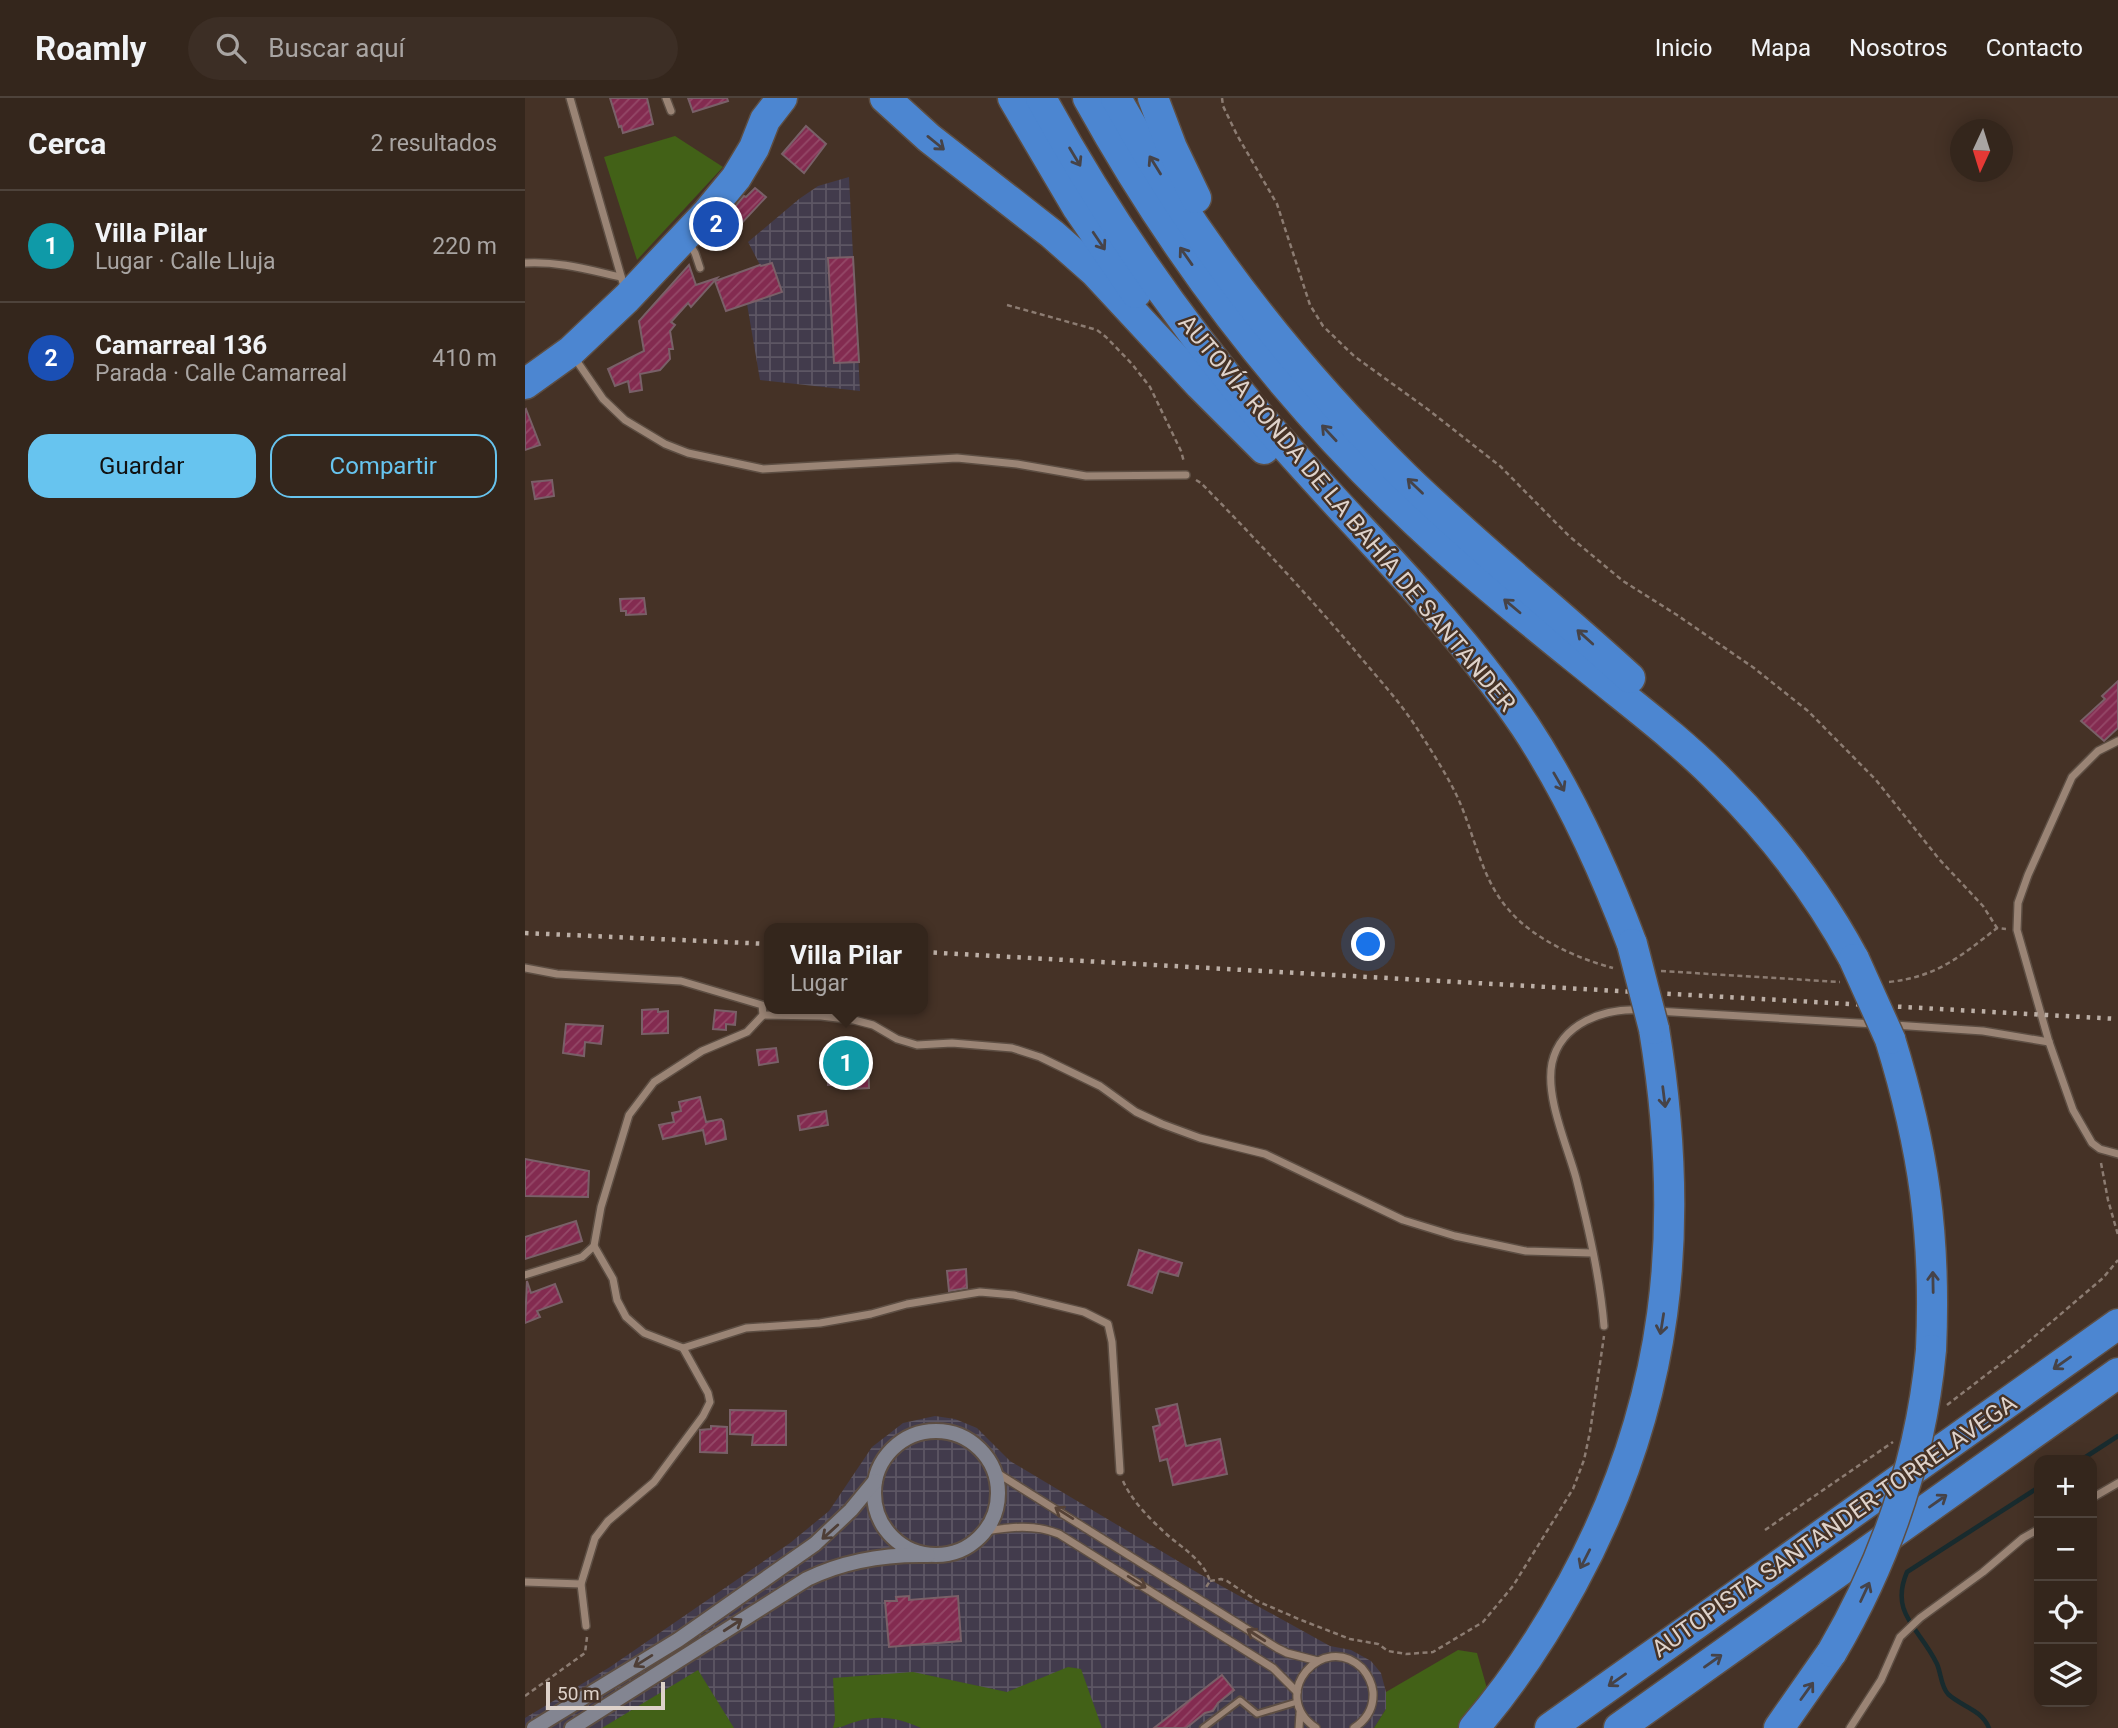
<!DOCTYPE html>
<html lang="es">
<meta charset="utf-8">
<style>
:root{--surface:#34261c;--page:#3c2e25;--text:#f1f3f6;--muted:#a9a5a3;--line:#4e433b;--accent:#67c4ef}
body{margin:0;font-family:Roboto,sans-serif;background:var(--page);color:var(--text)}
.controls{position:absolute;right:21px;bottom:21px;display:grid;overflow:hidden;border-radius:14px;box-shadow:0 4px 18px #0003}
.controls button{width:63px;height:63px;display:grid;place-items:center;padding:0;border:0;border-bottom:2px solid var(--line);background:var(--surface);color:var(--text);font:35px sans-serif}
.compass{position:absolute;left:1425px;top:21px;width:63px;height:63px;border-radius:50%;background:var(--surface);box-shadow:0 4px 18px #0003;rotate:184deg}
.scale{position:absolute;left:21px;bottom:18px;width:119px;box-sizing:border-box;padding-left:7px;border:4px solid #ded2ca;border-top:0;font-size:19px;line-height:24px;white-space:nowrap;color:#ded2ca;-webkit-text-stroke:5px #453226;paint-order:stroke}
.you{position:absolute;left:844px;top:847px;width:24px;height:24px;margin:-18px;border:5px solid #fff;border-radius:50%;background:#1a73e8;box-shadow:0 0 0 10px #1a73e833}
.badge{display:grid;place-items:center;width:46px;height:46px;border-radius:50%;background:var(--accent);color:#fff;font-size:23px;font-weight:700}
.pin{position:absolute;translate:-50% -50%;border:4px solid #fff;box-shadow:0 2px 7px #0006}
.popup{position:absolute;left:239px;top:825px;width:164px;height:91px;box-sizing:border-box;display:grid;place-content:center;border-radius:14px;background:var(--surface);filter:drop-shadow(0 2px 5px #0005);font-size:23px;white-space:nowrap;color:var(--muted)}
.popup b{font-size:26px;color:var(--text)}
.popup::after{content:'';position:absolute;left:50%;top:100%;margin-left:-14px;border:14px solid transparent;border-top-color:var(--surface)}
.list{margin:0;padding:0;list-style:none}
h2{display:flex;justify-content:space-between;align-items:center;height:91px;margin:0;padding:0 28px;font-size:30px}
h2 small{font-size:23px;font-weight:400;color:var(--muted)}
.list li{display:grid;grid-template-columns:46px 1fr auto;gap:21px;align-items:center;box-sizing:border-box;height:112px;padding:0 28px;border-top:2px solid var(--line)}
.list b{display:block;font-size:26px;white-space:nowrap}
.list p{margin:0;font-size:23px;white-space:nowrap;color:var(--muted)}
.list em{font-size:23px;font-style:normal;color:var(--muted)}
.actions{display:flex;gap:14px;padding:21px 28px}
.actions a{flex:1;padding:16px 0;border:2px solid var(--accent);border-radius:21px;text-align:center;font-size:24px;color:var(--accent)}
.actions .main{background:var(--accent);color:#111}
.icon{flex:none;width:38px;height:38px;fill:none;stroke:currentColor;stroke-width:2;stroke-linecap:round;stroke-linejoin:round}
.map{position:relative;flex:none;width:1593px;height:1630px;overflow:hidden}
header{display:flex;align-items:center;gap:42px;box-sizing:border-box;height:98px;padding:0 35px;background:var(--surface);border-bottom:2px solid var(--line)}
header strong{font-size:33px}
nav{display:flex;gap:38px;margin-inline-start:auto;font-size:24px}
.search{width:490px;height:63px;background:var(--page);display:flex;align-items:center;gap:18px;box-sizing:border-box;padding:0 24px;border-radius:38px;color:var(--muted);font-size:26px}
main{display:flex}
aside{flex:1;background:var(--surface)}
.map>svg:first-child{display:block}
</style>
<header>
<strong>Roamly</strong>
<div class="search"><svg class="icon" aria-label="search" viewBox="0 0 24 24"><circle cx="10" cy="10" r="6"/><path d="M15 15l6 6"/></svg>Buscar aquí</div>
<nav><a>Inicio</a><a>Mapa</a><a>Nosotros</a><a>Contacto</a></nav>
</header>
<main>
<aside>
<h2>Cerca<small>2 resultados</small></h2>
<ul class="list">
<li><span class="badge" style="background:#0f9aa8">1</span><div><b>Villa Pilar</b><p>Lugar · Calle Lluja</p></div><em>220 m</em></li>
<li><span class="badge" style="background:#1a4fb4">2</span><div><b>Camarreal 136</b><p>Parada · Calle Camarreal</p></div><em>410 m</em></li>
</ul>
<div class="actions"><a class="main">Guardar</a><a>Compartir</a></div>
</aside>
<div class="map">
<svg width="1593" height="1630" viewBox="0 0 1593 1630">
<defs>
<pattern id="industrial-grid" width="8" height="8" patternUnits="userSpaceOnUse" patternTransform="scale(1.75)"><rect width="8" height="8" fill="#423b4c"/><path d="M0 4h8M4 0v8" fill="none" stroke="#5d5664"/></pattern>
<pattern id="building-hatch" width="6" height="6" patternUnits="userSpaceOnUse" patternTransform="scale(1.75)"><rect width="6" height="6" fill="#832b50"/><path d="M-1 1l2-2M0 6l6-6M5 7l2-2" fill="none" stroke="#944968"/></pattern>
</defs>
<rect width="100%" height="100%" fill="#453226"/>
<g fill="url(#industrial-grid)">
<path d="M324 79 335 293 235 282 222 206 246 198 235 167 223 144 274 101 293 88Z"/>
<path d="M410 1318 430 1321 452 1330 485 1363 673 1475 805 1548 826 1552 846 1563 856 1575 861 1594V1611L849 1630H0V1620L85 1569 265 1445 304 1413 347 1349 378 1325Z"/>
</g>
<g fill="#426117">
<path d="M150 38 198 69 112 162 79 59Z"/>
<path d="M933 1552 952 1555 963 1594 933 1630H849L861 1611V1594Z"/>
<path d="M543 1569 556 1571 577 1630H396C374 1620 354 1616 330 1624 322 1626 317 1630 308 1630L310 1622 308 1580 388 1574 482 1594Z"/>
<path d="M173 1572 209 1630H77Z"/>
</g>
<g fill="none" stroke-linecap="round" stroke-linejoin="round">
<g stroke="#182b2e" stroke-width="4.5">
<path d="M1556 1362 1593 1338"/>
<path d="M1464 1630C1456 1611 1437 1609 1423 1596 1416 1589 1416 1575 1412 1566 1395 1530 1364 1516 1382 1474L1514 1389"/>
</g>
</g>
<g fill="url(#building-hatch)" stroke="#796068" stroke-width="2">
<path d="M85 0H122L128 26 98 35 96 28 94 29Z"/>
<path d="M163 0H202L203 3 168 14Z"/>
<path d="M281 28 301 46 279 75 257 56Z"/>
<path d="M230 90 241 99 215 127 203 117 219 98 221 99Z"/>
<path d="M328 159 334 264 309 265 303 160Z"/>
<path d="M247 165 257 194 201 213 190 183 235 167 236 168Z"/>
<path d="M164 167 171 187 192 180 166 209 163 205 146 224 150 227 145 233 148 251H144L145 261 135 272 115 276 117 292 105 294 103 283 90 288 83 271 119 253 114 223Z"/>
<path d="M1 311 15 347 0 352V312Z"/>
<path d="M27 382 29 398 10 401 7 384Z"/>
<path d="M119 500 121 516 101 517V513H96L95 501Z"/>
<path d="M1593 583V630L1579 643 1556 623 1580 601 1577 598Z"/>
<path d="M133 911V914L143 913V935L117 936V912Z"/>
<path d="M190 912 211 914 210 927 201 926V932L188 931Z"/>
<path d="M41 926 78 928 76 946 60 944 59 958 38 955Z"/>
<path d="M251 950 253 964 234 967 232 952Z"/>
<path d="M343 954 344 990 326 991V986L303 987V973L299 974V957Z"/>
<path d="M175 999 181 1024 196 1021 198 1023 201 1041 181 1046 178 1032 138 1041 134 1027 149 1024 147 1015 156 1013 154 1004Z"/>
<path d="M301 1013 303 1027 275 1032 273 1018Z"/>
<path d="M0 1061 64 1073 63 1099 0 1098Z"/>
<path d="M51 1123 57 1143 0 1161V1139Z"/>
<path d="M614 1152 657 1165 653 1178 634 1173 627 1195 603 1187Z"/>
<path d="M441 1171 442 1190 424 1193 422 1173Z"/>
<path d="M2 1183 6 1195 30 1186 37 1204 12 1213 15 1219 0 1225Z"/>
<path d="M652 1306 661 1348 695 1341 702 1376 648 1387 642 1361 635 1363 628 1329 635 1327 631 1311Z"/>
<path d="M205 1312 261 1313V1347H227L228 1337 205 1336Z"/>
<path d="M186 1328 202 1329V1355L175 1354V1332L186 1331Z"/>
<path d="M384 1498V1502L433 1498 436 1543 364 1549 360 1503H372L371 1499Z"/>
<path d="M697 1577 709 1592 693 1605 688 1613 680 1615 661 1630H629Z"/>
</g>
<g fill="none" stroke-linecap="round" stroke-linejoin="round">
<defs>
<path id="lane" d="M678 1630 715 1602 732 1616 772 1604"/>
<g id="street">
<path d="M45 0 100 192"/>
<path d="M141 0 146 13"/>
<path d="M164 145 170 155 175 170"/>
<path d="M0 165C34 163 64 172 96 179"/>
<path d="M49 259 78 301 100 322 140 346 163 355 238 371 432 360 492 366 561 378 661 377"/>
<path d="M1593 643 1573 653 1547 679 1503 777 1493 805 1492 832 1524 944 1548 1012 1567 1045 1575 1051 1593 1056"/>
<path d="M0 870 32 876 156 883 237 907 238 917 222 934 177 953 129 984 104 1017 76 1109 69 1148 57 1159 0 1177"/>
<path d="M1131 913 1350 926"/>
<path d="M238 917 296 918 329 922 348 927 372 941 392 947 427 945 487 950 515 959 575 988 611 1014 637 1026 675 1040 740 1056 878 1122 930 1138 1001 1153 1067 1155"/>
<path d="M1369 927 1458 933 1524 944"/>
<path d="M1079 1228C1075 1179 1063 1128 1051 1080 1042 1047 1020 999 1027 965 1036 925 1079 910 1116 912"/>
<path d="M158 1250 221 1230 295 1225 346 1216 382 1206 455 1194 489 1197 559 1214 583 1226 587 1244 595 1373"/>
<path d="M469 1373 752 1550 762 1555 793 1563"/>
<path d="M1567 1400 1593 1385"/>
<path d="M461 1433C486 1429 509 1426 534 1436L748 1570 772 1594"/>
<path d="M0 1484 56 1486"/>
<path d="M61 1528 56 1486 70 1440 83 1423 129 1384 178 1318 185 1304 183 1295 158 1250 119 1235 101 1219 92 1202 88 1181 69 1148"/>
<path d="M774 1630 775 1615"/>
<path d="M791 1630C742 1597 798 1532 837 1570 843 1577 847 1585 848 1594 849 1610 841 1622 829 1630"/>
<path d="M1325 1630 1356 1582 1375 1539 1395 1520 1458 1474 1498 1440 1514 1431"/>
</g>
<g id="secondary">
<circle cx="411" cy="1395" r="62"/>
<path d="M9 1630 153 1542 290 1446 326 1412 350 1383"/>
<path d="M47 1630 282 1481C321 1462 360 1456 403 1457"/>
</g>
<g id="highway">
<path d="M360 0 404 40 527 136 570 174 675 287 739 351"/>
<path d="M488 0 552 109 611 195"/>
<path d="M516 0C578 114 651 219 734 318 822 422 924 515 1000 628 1045 696 1078 769 1107 846"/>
<path d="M563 0C655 167 774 319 916 447 973 499 1035 547 1095 596 1130 624 1165 652 1196 684 1248 736 1294 796 1329 861"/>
<path d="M591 0C667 139 767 268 880 379 952 449 1031 512 1105 580"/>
<path d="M628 0 647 50 671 100"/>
<path d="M0 286 46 253 102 200 182 115 211 80 229 50 240 22 257 0"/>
<path d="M1365 941C1399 1051 1411 1138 1406 1252"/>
<path d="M949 1630C987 1586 1019 1537 1047 1486 1145 1306 1162 1131 1129 931"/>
<path d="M1025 1630 1593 1226"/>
<path d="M1094 1630 1593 1275"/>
<path d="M1254 1630 1307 1554"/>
</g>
</defs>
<use href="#lane" stroke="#5d4e43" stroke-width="9"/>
<use href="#street" stroke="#5d4e43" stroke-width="10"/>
<use href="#secondary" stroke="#5d4e43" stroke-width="18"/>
<use href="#highway" stroke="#5d4e43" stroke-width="33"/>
<g stroke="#8c7c72" stroke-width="2.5" stroke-dasharray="5 3.5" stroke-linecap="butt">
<path d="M697 0 698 8 712 37 752 106 785 207 798 228 829 258 905 313 975 368 1044 438 1098 483 1152 517 1229 570 1283 613 1351 682 1414 761 1458 808 1472 830"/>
<path d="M482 207 558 228 572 232 581 239 607 266 625 289 656 353 659 364"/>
<path d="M671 382 676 385C728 438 779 493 827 549 849 576 874 602 893 632 906 652 920 674 931 696 949 733 955 779 983 811 1008 841 1051 860 1088 870"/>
<path d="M1136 873 1315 884"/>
<path d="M1364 884C1411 879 1435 859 1472 830L1481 831"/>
<path d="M1576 1065 1583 1102 1593 1137"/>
<path d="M1422 1307 1496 1250 1578 1180 1593 1162"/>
<path d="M598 1383C606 1401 622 1418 636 1431 654 1449 677 1459 685 1483L680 1491"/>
<path d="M1240 1432 1368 1344"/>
<path d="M685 1483 696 1481 702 1483 732 1503 776 1522 825 1541 853 1546 863 1553 881 1556 908 1554 958 1524 988 1488 1048 1391 1059 1362 1065 1334 1079 1238"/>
<path d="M0 1598 60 1555 62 1539"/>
</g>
<use href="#lane" stroke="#9a8475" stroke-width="5"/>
<use href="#street" stroke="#9a8475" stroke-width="7"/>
<use href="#secondary" stroke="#838591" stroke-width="14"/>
<use href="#highway" stroke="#4c86d1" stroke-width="30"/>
<g stroke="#bcafa6" stroke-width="4.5" stroke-dasharray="3.5 7" stroke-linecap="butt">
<path d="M0 835 244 846"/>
<path d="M398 854 1593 921"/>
</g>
<defs>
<g id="highway-bridge">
<path d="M1107 846 1129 931"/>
<path d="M1329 861 1365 941"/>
<path d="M1307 1554C1362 1460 1396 1361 1406 1252"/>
</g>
</defs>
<use href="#highway-bridge" stroke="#5d4e43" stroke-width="33" stroke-linecap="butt"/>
<use href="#highway-bridge" stroke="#4c86d1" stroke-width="30"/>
</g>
<defs><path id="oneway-shaft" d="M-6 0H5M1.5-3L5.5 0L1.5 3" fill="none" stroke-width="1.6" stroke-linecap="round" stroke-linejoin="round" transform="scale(1.75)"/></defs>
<g stroke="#464348">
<use href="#oneway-shaft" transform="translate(411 45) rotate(39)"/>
<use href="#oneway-shaft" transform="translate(550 59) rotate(59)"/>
<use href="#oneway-shaft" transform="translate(630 67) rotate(-122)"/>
<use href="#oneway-shaft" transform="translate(574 143) rotate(56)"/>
<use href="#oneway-shaft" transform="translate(661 158) rotate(-125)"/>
<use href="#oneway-shaft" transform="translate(804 335) rotate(-133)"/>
<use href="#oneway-shaft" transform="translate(890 388) rotate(-136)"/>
<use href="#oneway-shaft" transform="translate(987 508) rotate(-140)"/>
<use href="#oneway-shaft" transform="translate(1060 539) rotate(-138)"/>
<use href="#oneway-shaft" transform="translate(1034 684) rotate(60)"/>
<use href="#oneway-shaft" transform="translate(1139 999) rotate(83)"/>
<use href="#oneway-shaft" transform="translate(1408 1184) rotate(-91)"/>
<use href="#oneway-shaft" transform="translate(1137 1226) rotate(99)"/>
<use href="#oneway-shaft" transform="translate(1537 1265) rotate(145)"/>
<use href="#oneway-shaft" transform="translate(1413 1403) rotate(-35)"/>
<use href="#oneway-shaft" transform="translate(1060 1461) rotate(117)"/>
<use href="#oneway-shaft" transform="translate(1340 1494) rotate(-65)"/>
<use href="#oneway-shaft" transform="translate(1188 1563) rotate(-35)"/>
<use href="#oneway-shaft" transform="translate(1092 1582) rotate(145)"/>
<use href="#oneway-shaft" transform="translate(1282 1593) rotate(-54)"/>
</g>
<g stroke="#564236">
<use href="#oneway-shaft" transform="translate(539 1415) rotate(-148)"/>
<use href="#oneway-shaft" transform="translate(612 1484) rotate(32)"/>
<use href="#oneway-shaft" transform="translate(731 1537) rotate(-147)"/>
</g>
<g stroke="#4e3e36">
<use href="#oneway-shaft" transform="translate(305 1434) rotate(138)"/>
<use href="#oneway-shaft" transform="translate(208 1527) rotate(-33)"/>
<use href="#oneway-shaft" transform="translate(118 1563) rotate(148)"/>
</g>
<g text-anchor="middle" stroke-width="5" stroke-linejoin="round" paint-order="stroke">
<g font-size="24" fill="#ded2ca" stroke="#453226">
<text transform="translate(822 415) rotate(50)" y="8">AUTOVÍA RONDA DE LA BAHÍA DE SANTANDER</text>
<text transform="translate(1309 1428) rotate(-35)" y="8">AUTOPISTA SANTANDER-TORRELAVEGA</text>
</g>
</g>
</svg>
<div class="controls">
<button>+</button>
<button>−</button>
<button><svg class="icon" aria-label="locate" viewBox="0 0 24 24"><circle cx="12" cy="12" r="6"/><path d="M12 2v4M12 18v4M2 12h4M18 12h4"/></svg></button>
<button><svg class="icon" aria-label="layers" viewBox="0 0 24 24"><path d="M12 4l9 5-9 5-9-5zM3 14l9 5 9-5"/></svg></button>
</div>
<svg class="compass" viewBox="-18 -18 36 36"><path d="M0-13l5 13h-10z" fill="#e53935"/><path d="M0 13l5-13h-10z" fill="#a9a5a3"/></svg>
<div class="scale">50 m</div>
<div class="you"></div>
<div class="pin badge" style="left:321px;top:965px;background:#0f9aa8">1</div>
<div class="popup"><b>Villa Pilar</b>Lugar</div>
<div class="pin badge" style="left:191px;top:126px;background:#1a4fb4">2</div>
</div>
</main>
